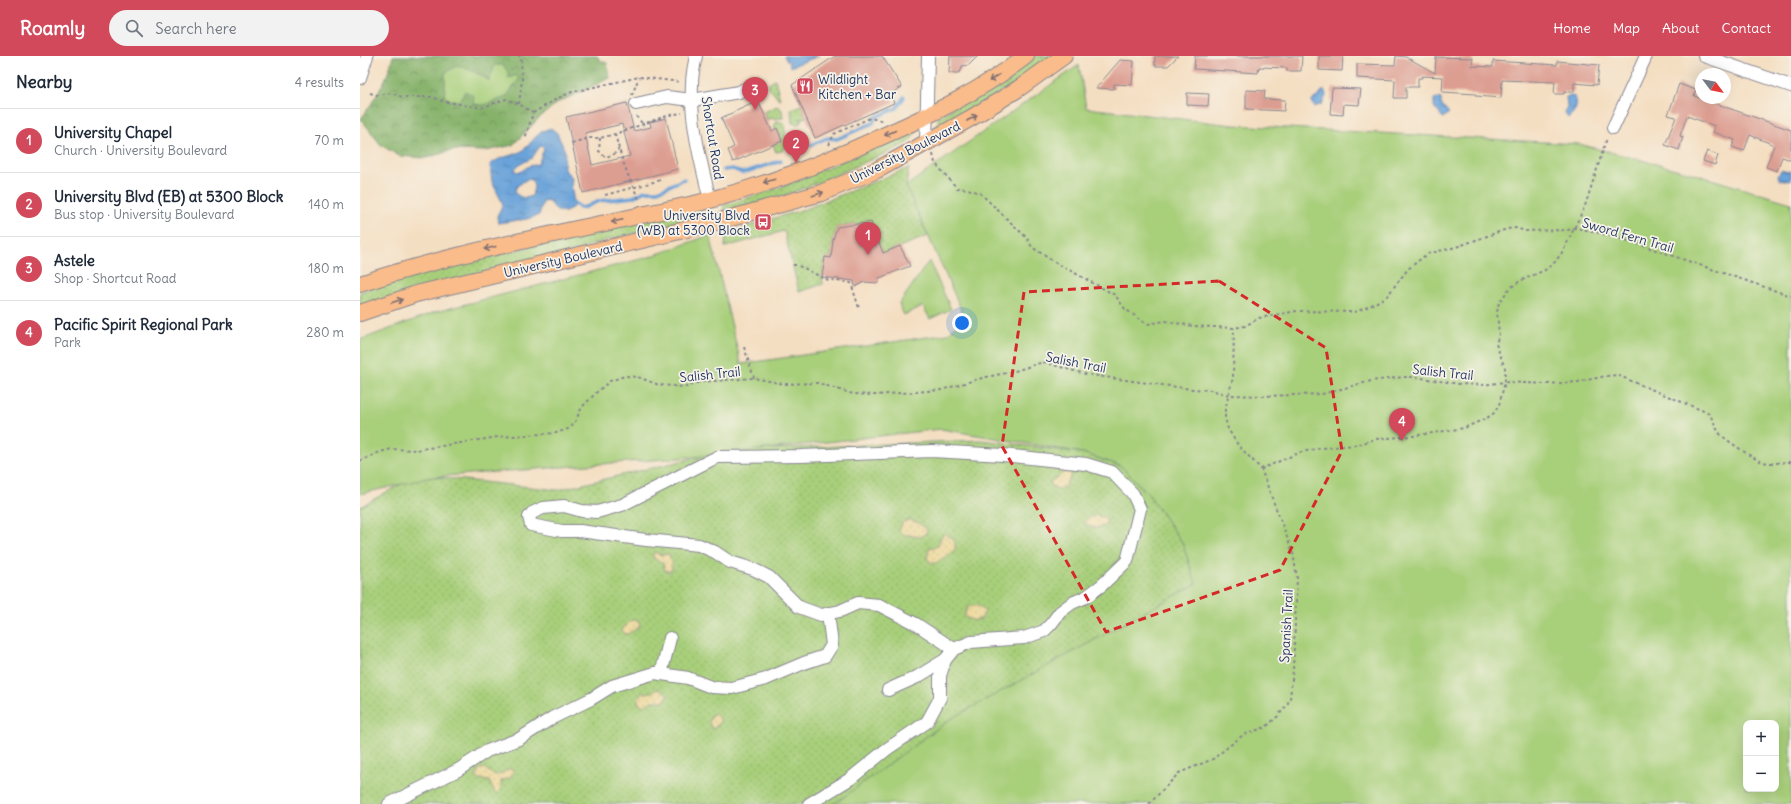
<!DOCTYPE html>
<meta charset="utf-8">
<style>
:root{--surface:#fff;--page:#f2f2f3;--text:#1f2937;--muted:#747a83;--line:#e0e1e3;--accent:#d1495b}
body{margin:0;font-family:Delius,sans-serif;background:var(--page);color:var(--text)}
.controls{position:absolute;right:12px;bottom:12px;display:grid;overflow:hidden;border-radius:8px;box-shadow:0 4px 16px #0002}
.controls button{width:36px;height:36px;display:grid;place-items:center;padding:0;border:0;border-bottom:1px solid var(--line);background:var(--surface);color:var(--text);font:20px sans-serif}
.compass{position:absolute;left:1335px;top:12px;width:36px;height:36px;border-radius:50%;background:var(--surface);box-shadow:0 4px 16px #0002;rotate:122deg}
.you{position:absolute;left:602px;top:267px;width:14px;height:14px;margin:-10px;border:3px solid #fff;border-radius:50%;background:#1a73e8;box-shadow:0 0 0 6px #1a73e833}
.badge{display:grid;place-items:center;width:26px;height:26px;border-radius:50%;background:var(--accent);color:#fff;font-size:13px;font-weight:700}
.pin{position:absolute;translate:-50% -33px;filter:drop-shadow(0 1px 2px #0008)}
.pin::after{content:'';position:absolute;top:21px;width:14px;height:12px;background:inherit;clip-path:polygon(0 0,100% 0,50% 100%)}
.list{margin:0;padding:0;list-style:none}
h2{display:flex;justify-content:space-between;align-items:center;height:52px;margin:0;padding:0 16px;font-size:17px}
h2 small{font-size:13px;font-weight:400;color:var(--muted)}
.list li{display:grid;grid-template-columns:26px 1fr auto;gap:12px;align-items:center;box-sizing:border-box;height:64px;padding:0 16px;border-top:1px solid var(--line)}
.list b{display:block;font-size:15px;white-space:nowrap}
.list p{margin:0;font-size:13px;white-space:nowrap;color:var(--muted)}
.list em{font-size:13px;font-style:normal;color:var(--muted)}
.icon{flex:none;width:22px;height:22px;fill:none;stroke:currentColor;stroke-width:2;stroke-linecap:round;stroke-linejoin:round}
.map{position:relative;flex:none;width:1431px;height:748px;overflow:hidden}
header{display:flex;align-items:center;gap:24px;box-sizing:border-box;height:56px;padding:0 20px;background:var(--accent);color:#fff}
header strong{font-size:19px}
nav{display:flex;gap:22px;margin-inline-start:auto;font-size:14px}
.search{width:280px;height:36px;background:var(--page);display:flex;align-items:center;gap:10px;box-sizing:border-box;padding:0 14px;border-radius:22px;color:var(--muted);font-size:15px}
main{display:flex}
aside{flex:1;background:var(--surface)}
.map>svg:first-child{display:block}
</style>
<header>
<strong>Roamly</strong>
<div class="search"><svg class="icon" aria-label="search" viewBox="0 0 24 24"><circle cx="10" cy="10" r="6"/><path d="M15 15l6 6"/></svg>Search here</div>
<nav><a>Home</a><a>Map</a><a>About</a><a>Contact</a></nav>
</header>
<main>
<aside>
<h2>Nearby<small>4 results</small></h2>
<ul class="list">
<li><span class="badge">1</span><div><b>University Chapel</b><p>Church · University Boulevard</p></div><em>70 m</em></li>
<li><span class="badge">2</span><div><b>University Blvd (EB) at 5300 Block</b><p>Bus stop · University Boulevard</p></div><em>140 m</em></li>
<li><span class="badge">3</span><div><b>Astele</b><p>Shop · Shortcut Road</p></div><em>180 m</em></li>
<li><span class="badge">4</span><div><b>Pacific Spirit Regional Park</b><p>Park</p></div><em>280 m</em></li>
</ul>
</aside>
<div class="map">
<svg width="1431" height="748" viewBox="0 0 1431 748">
<defs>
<pattern id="grass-dots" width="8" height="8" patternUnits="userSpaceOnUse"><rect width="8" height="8" fill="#a8cf7a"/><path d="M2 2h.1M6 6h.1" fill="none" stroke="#90b26c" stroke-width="1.8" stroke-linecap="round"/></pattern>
<pattern id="forest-crowns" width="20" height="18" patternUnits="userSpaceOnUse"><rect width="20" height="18" fill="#86b26a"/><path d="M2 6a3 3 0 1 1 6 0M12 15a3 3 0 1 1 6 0" fill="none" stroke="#6d915a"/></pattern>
<pattern id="sand-dots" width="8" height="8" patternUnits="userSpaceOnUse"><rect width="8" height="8" fill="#eeda9e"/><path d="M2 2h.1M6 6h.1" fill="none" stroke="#ccbb8a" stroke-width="1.8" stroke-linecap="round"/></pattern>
<pattern id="water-ripples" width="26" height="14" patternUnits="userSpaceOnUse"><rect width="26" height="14" fill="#6aa3d9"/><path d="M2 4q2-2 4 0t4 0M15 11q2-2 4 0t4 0" fill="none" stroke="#5685b3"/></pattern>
</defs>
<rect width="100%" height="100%" fill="#f7f3e8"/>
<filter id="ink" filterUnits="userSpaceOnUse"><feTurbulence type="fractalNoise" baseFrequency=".025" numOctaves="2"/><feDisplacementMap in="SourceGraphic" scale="8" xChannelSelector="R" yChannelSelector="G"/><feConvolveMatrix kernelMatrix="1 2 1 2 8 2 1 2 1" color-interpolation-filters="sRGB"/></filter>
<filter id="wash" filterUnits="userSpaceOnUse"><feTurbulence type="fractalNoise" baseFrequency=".012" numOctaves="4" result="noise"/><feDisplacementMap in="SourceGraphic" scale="16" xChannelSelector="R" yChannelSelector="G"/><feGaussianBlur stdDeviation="0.9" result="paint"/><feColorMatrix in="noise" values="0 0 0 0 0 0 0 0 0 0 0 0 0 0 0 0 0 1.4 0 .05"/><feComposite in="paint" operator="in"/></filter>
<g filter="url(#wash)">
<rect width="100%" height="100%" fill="#f4dec1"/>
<g fill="url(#grass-dots)" stroke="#627f6c">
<path d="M672 0H697L677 15 577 73 578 62Z"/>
<path d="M415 23 420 43H419L409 32V28Z"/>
<path d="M441 49 446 61 440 63 442 66 438 68 432 67 431 53Z"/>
<path d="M417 50 422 54 423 62 407 63 404 56Z"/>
<path d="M417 65 424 67 427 88 422 95 416 96 413 89 422 85 417 73H415L414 71Z"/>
<path d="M554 74 556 75 551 83 546 88 460 126 386 154 370 156 364 154 363 150 425 130Z"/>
<path d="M549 112 546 130 568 180 523 197 510 166 477 171 473 184 471 202 465 201 462 221 463 228 439 236 424 175 365 191 366 177 448 152Z"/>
<path d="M341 152 344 156 341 161C299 174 256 178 215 195L0 254V236L74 213Z"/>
<path d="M621 384 723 397 761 410 789 439 822 486 837 528 481 748H0V451L57 419 198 434 364 395Z"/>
</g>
<path fill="url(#forest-crowns)" stroke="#507064" d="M33 0H237L241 5 247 7 250 22 197 47 178 63 153 89 126 95 93 94 66 102 39 100 21 89 1 63C14 44 28 24 33 0Z"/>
<g fill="url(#sand-dots)" stroke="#84847e">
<path d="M706 415 711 417V419L705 431 699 433 692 431 690 426Z"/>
<path d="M735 459 743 461 747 464 745 470 734 472 726 469V464Z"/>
<path d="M547 464C555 464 561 468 567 474L566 477 560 481 542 478 539 474 542 467Z"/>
<path d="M585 477 594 484 596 491C591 500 583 501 576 507H571L567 502 569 492 578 490 581 481Z"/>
<path d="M295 496 301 499 309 498 312 510 311 515H305L303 507 293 502V499Z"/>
<path d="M611 550H619L625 556 621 563C614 565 609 565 604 559L608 551Z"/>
<path d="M271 564 278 565 280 570 268 578H265L262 574Z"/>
<path d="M298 632 306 637 308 639 305 645H292L284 650 278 647V643L282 637 293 636Z"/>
<path d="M353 657 361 663 358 669 352 673 349 666Z"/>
<path d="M124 712C136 721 136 721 149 713H152L154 716 150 722 141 725V732L137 738 135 737 129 725 119 723 116 721 119 713Z"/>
</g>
<g fill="#a8cf7a" stroke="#627f6c" fill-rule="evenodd">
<path d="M98 9 121 19 129 25 135 9H143L148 16 149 22 156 19 159 23 146 41 124 49 113 48 114 40 105 35 100 45 88 44 84 39C86 31 85 25 85 17Z"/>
<path d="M719 9 726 52 873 69 1219 88 1331 117 1431 147V748H474L589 664 836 528 822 486 789 439 761 410 723 397 581 373 345 400 72 421 0 438V284L75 256 289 201 350 179 381 308 588 278 604 260 546 130ZM1386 667H1416V733H1386Z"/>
<path d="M569 205 591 253 570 263 563 250 544 259 539 248Z"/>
</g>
<g fill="url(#water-ripples)" stroke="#42699c" fill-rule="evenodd">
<path d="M424 0H459L430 11 429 5H427Z"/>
<path d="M962 35H965L966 40 962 48 955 51 952 48V44L959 40Z"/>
<path d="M1211 40 1215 41C1219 50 1215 56 1208 62L1204 56 1207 51 1206 41Z"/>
<path d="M1078 42 1081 43V48L1089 57 1083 62 1074 51V43Z"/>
<path d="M191 72 197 77 205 95 204 107 205 114 212 122C210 132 214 140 214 150L206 156 197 155 189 145 183 146 179 159 167 163 138 167 137 160 143 148 132 126 130 109C139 100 151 101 162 95 173 87 176 75 191 72ZM180 90 183 91 184 93 178 108 169 110 160 116 154 115 157 110 172 102ZM167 123 172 124 174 131 172 140C165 143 161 142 155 137L156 131Z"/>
<path d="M1421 114 1428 116 1431 114V124C1426 125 1419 127 1418 119Z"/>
</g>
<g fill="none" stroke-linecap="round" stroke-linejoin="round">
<g stroke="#6aa3d9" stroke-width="3.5">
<path d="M451 89 467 82 477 83 513 67 516 61 537 52 544 41"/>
<path d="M364 114 373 113 382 117 421 105"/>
<path d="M214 147 220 152 225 151 239 145 273 141 285 135H298L324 123"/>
</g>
</g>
<g id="blocks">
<g fill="#dd9e92" fill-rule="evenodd">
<path d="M475 0H522L542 31 530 38 534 47 455 82 432 29Z"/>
<path d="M590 0H618L609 9 602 10 601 15 598 17H589Z"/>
<path d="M795 0H818L808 10H795Z"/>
<path d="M835 0H942L941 15H927V12L899 11 898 17 834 13Z"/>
<path d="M959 0H983L982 15 959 14Z"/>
<path d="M1036 0 1046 1 1075 17 1076 1 1113 2 1112 10 1133 11V5L1197 9V5L1239 9 1237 29 1214 27V36H1204V38H1194L1195 26 1142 24 1141 42 1116 40V38L1082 36 1083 21 1062 20V22H1058V31H1046V42H1034L1035 24 997 22V8L1035 9Z"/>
<path d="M760 4 774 5 772 29 754 28V33L736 32Z"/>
<path d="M1319 28 1336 34 1334 40 1431 74V104L1422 101 1417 115 1406 111 1414 89 1390 79 1384 95 1372 91 1375 84 1353 76 1355 70 1327 60 1320 80 1323 81 1319 94 1305 89 1316 61 1308 59Z"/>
<path d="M972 32 1001 33 999 49 984 48 983 59 970 58Z"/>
<path d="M886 34 905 35 904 43 925 44 924 55 886 53Z"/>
<path d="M827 37 849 38 848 50 827 49Z"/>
<path d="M398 45 412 75 417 72 422 85 373 106 368 94 374 91 361 62Z"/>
<path d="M267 47 274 75 291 71 290 66 306 62 318 113 223 137 206 61ZM262 68 270 100 232 109 225 77Z"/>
<path d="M1347 95 1358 99 1355 109 1343 105Z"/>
<path d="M511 166 523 197 540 190 550 210 519 222 518 227 504 226 495 231 494 225 462 221 465 201 471 202 473 184 477 171Z"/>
</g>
</g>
</g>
<g filter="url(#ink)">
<use href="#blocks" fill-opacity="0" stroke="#888690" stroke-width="1"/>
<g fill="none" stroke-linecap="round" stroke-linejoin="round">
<defs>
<g id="minor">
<path d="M336 0C334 9 332 19 332 28 330 66 341 107 350 144"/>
<path d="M1344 0 1431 30"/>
<path d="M0 22 7 0"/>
<path d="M276 48 307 41 332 44 344 42 379 36 388 31"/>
<path d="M1253 72 1286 0"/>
<path d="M566 87 568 0"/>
<path d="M301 618 310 582"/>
<path d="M528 634 557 621 585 604 594 593 611 586 664 582 684 575 691 568 700 556 712 547 726 541 742 529 767 505 780 453 773 438 752 416 726 408 643 399 572 395 441 400 357 401 262 449 237 456 222 455 204 450 183 452 172 457 169 461 171 469 202 475H220L286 484 339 489 355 496 370 506 393 513 409 521 439 551 461 559 480 555 498 547 519 549 556 568 594 593"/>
<path d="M29 748 98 714 127 695 159 683 192 662 231 643 252 630 295 617 328 622 351 631 372 632 406 623 444 607 465 600 472 589 468 557"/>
<path d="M449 748 490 723 527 693 567 666 580 642V620L585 604"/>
</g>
<g id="major">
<path d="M0 228C89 198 182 181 273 161 299 155 325 151 350 144 410 128 467 106 523 80 573 58 622 34 666 0"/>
<path d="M0 257 56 238 353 167 461 137 517 114 611 62 658 33 704 0"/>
</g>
</defs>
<use href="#minor" stroke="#888690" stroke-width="14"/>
<use href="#major" stroke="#888690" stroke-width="18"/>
<g stroke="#888690" stroke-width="2" stroke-dasharray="3 3" stroke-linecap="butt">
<path d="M10 37 17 39 32 37 42 41H72L82 45 121 52 146 43 159 48 173 57 165 83"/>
<path d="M272 39 279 21"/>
<path d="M159 48 162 24 161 2 159 0"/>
<path d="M173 57 196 43 212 36 279 21 321 26"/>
<path d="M276 60 282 67"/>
<path d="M255 78C261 102 269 124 280 145"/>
<path d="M240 82 239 95 245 101 253 99 259 93"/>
<path d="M212 87 229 82H240L255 78 309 59 322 57"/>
<path d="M469 89 474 78 510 62 524 65"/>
<path d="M573 98 575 107 597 132 608 133 620 137 667 182 672 191 691 204 755 239 765 253 787 268 805 265 833 270 874 272 885 270 899 262 937 255 995 256 1010 250 1027 240 1048 213 1067 198 1096 191 1147 173 1156 172 1165 175 1208 174 1215 172 1236 176 1269 185 1431 240"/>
<path d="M245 139 301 124"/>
<path d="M433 209H436L446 213 464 223 491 227 499 252"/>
<path d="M384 291 394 322"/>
<path d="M0 405 20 396 32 393 56 394 138 381 196 377 208 373 214 368 222 351 238 335 250 325 265 320 278 321 299 329 326 331 340 326 394 322 424 328 458 327 493 338 515 339 581 334 622 322 655 315 683 306 725 318 758 323 832 333 851 334 869 339 904 340 962 338 1011 325 1043 321H1055L1099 328 1122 329 1145 326 1186 328 1218 326 1246 320 1257 319 1346 356C1354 361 1354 371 1361 379 1365 383 1394 403 1400 405 1410 409 1421 406 1431 406"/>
<path d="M901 413 941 396 962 392 997 389 1015 383 1053 380 1104 372 1127 362 1134 357 1139 349 1145 326V312L1136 288 1139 278 1137 256 1139 246 1150 232 1160 225 1185 214 1195 206 1203 195 1225 150 1247 82"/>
<path d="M789 748 819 717 853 703 883 679 906 671 918 660 927 649 930 642 933 614 937 522 933 497 901 413 878 389 868 373 865 362V354L873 321 874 272"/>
</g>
<use href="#minor" stroke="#fff" stroke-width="12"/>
<use href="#major" stroke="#f9bc8a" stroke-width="16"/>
</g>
<defs><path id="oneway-shaft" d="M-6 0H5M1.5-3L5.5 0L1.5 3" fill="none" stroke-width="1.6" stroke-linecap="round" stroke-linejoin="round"/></defs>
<g stroke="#7f6e72">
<use href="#oneway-shaft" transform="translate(634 22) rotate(147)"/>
<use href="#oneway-shaft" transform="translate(612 62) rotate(-30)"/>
<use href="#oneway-shaft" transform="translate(530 77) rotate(156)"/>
<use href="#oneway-shaft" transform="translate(409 125) rotate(163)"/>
<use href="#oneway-shaft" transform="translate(458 138) rotate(-18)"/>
<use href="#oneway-shaft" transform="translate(257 165) rotate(168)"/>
<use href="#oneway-shaft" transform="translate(130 192) rotate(166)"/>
<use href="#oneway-shaft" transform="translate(37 245) rotate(-18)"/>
</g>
</g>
<path fill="none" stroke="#d62828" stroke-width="3" stroke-dasharray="8 5" stroke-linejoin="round" d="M859 225 966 292 982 395 920 514 746 576 642 390 664 236Z"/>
<defs>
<symbol id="restaurant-square" viewBox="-11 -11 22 22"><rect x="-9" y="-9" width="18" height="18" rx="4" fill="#d1495b" stroke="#f7f3e8"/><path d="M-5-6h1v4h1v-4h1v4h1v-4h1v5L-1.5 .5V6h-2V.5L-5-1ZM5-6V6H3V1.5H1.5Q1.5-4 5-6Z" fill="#fff"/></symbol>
<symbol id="bus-square" viewBox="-11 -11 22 22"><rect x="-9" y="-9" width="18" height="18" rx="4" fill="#d1495b" stroke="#f7f3e8"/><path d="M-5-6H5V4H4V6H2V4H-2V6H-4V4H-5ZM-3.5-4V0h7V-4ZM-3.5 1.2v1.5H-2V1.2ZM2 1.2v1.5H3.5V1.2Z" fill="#fff"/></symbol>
</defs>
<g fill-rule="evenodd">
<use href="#restaurant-square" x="435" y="20" width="20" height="20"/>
<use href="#bus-square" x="393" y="156" width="20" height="20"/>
</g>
<g text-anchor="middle" stroke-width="3.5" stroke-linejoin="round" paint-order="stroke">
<g font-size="13" fill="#1b2f5e" stroke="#f7f3e8" text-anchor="start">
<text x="458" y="28">Wildlight<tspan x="458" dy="15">Kitchen + Bar</tspan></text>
<text x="390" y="164" text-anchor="end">University Blvd<tspan x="390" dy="15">(WB) at 5300 Block</tspan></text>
</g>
<g font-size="13" fill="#1b2f5e" stroke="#f7f3e8">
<text transform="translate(353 82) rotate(81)" y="5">Shortcut Road</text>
<text transform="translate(545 96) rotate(-27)" y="5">University Boulevard</text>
<text transform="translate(1268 179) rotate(16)" y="5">Sword Fern Trail</text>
<text transform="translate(203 203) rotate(-13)" y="5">University Boulevard</text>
<text transform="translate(716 306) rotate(11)" y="5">Salish Trail</text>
<text transform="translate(1083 316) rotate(6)" y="5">Salish Trail</text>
<text transform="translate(350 318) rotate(-6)" y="5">Salish Trail</text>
<text transform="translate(926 570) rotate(-87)" y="5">Spanish Trail</text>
</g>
</g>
</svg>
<div class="controls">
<button>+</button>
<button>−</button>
</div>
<svg class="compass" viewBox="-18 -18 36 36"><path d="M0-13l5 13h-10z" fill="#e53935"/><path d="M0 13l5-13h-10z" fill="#747a83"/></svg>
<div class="you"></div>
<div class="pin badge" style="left:508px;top:199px">1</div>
<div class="pin badge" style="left:436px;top:107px">2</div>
<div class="pin badge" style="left:395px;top:54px">3</div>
<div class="pin badge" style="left:1042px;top:385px">4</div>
</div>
</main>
